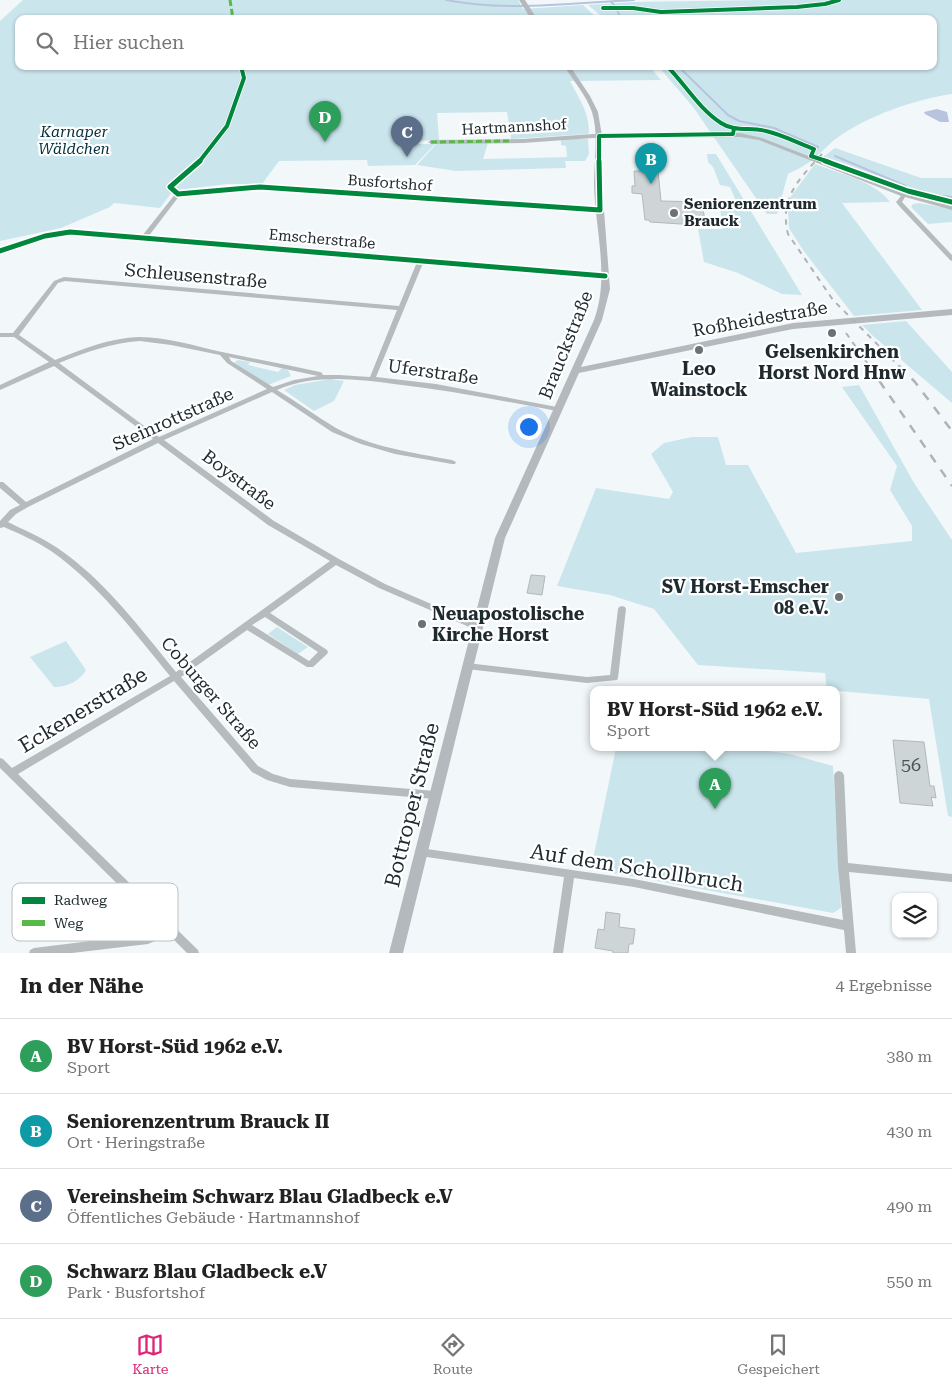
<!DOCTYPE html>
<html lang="de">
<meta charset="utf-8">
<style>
:root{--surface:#fff;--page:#f6f6f6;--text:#222;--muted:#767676;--line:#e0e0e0;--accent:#db2777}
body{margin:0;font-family:"Roboto Serif",serif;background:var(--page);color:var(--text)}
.controls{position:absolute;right:15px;bottom:15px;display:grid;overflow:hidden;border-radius:10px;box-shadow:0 1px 4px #0004}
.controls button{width:45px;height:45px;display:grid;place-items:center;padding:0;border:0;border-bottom:1px solid var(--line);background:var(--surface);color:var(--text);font:25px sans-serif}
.you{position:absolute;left:528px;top:426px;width:18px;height:18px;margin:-12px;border:4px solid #fff;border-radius:50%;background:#1a73e8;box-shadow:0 0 0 8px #1a73e833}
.badge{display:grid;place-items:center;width:32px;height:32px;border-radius:50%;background:var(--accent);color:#fff;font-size:16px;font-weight:700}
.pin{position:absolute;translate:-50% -41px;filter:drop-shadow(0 1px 2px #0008)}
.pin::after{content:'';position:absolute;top:26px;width:18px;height:15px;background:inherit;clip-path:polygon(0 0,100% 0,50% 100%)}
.popup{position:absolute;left:590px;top:686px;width:250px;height:65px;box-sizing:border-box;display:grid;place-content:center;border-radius:10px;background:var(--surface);filter:drop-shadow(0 1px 4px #0005);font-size:16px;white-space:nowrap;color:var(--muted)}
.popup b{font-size:19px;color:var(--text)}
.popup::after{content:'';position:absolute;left:50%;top:100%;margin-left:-10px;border:10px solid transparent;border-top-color:var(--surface)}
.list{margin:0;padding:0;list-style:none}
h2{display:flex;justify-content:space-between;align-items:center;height:65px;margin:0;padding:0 20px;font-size:21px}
h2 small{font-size:16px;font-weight:400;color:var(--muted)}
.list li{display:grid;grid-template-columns:32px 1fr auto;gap:15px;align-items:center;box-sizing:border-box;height:75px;padding:0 20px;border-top:1px solid var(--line)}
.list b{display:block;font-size:19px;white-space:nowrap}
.list p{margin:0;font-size:16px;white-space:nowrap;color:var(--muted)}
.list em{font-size:16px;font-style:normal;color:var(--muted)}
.icon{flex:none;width:28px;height:28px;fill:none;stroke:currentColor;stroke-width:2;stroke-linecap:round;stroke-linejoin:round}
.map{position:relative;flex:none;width:952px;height:953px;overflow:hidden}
.search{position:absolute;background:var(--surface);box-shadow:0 1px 4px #0004;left:15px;right:15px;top:15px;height:55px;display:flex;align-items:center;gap:12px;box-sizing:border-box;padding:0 18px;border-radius:10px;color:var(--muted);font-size:19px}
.sheet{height:365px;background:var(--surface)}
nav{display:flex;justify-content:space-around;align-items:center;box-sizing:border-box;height:70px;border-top:1px solid var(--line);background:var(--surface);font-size:14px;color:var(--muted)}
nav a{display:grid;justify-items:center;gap:2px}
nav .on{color:var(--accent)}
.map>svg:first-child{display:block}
</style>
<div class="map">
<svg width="952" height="953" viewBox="0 0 952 953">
<rect width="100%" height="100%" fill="#f2f8fa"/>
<g fill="#cbe5ed">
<path d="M23 0H518L523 9 583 5 598 19H19V66H649L661 80 570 81C579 99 589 111 589 133L587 134 511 139 507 112 437 113 439 140 414 141V144H435L415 165 368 166 367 160 279 161 262 184H228L177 190 173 191 160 208 114 203 110 207 61 228 0 241V21Z"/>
<path d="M771 0H952V94C916 99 867 116 837 138 827 145 819 156 808 163 802 167 794 171 788 174L777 214H767L693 107 658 66H933V19H605L588 5 632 2Z"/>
<path d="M561 139H588L589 154 585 161H565L566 168 456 171 417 165 437 143H488L483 159 567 157 566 146 561 145Z"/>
<path d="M835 148 921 178H952V201L901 187 822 158Z"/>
<path d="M707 154H716L802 295 782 294 738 273 704 262 698 229H723L720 209 738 206 730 187 720 185 713 167 708 162Z"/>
<path d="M815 164C839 174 874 180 890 202L842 203 922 310 854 316 803 250 789 228 788 211 789 199Z"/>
<path d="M919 203 952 209V222L928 224 911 207 913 204Z"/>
<path d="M906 321 952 372V403L873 336 862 325Z"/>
<path d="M238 360 250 362 248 365 278 372 282 368 288 370 291 376 268 385 234 363Z"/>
<path d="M330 379 344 381 334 401 314 411 284 390 295 385Z"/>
<path d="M859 385 914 483 952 540V817L948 816 929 699 827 690 825 673 698 665 654 609 610 595 557 586 596 488 669 499 673 492 651 454 664 443 692 437H718L726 465H748L796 553 912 541V526L890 490 897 466 842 387Z"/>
<path d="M277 627 308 647 298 654 268 634Z"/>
<path d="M66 641 86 670C80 681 67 687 54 687L30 657Z"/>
<path d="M616 748H746L790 754 833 766 841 908 833 913 591 869Z"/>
</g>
<path fill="#b8c4de" d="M937 109 947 112 949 122H940L925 114 924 112Z"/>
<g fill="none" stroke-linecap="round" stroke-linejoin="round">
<g stroke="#b8c4de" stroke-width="2">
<path d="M446 0C509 12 571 3 634 0"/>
<path d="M611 2C617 6 617 13 622 19"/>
<path d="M678 66 728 115 739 121 774 128 818 147"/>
<path d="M835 156 906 186"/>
<path d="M918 190 932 195 952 197"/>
</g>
</g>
<g fill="#cdd5d6" stroke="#b1b9ba">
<path d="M634 171H658L661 201 702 202 705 221H701L702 223 681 224 650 222 649 220H645L642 194 632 193V186H635Z"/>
<path d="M531 575 545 576 542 595 527 593Z"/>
<path d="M893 740 924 742 930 786H934L936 798 931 797 933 806 900 803Z"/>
<path d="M606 912 620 914 619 927 635 929 633 944H629L628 953H613V951L595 948 598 929 604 930Z"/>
</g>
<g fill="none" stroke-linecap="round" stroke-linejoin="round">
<g fill="#b6bbbd" fill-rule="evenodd">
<path d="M740 133 762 138 906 194 952 206V210L905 197 902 202 952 255V261L950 260 900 207 896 202 901 196 759 140 740 137 593 138 523 143 431 144 428 142 431 140 523 139 593 134Z"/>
<path d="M234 186H284L600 208 603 210 600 212 284 190H234L180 195 148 237 605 274 608 276 605 278 423 263 376 377 436 384 557 407 561 409 557 411C503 401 449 390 394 384 355 379 314 374 277 390 297 402 316 416 336 428 371 447 414 453 452 460L456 462 455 464H452L395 454 361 444 332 432 272 392 164 440 274 521 339 559 385 584 480 625 481 627 480 629H474L379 588 336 565 270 613 327 650 328 652 327 654 313 667H307L247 630 181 677 258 766 273 774 290 779 435 791 438 792 440 795 438 798 435 799 290 787 267 780 252 772 174 681 18 774 198 950 199 953H187L169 935 148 944 72 953H29L30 950 34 948 147 934 162 928 0 768V758L3 759 12 768 170 676C134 632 98 584 51 551 36 541 20 534 4 527L0 528V521L10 510 20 505 0 488V482H3L26 502 153 439 54 366 0 390V385L49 362 14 337H0V333H13L54 281 64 277 399 306 417 262 70 234 46 238 0 253V249L43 235 70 230 142 236 176 193ZM65 281 397 310 370 377 339 375H322L323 374 322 373 320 372C287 365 255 359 222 352 195 346 167 337 139 337 110 338 82 349 55 360L19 335 58 283ZM140 341 171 345 220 355 227 363 267 389 159 437 59 363C86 352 111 343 140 341ZM229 357 318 376 294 380 273 387 231 361ZM158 443 268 525 330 561 176 672C140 628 104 579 56 547 41 537 24 530 8 522L16 514 28 507ZM265 617 318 652 309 661 252 625Z"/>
<path d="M622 606 625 607 626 609 618 678 617 680 587 683 467 669 464 668 463 666 464 664 467 663 587 677 610 675 618 609 619 607Z"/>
<path d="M839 771 842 772 844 775 848 863 952 874V882L849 872 856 953H846L844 930 634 887 574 878 563 953H553L564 877 420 856 416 855 415 852 416 849 420 848 634 879 843 920 838 867 834 775 836 772Z"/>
</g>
<g fill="#b5b9bd" fill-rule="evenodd">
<path d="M519 0H525L537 19H531Z"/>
<path d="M564 66H570L590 96 598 112 602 136V184L610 289 602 320 581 367 793 323 952 309V315L793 329 579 373 505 538 403 953H389L495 538 594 320C610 277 595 229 594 184 594 160 599 135 592 112 586 95 573 80 564 66Z"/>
</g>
<g stroke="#afb3b5" stroke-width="2" stroke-dasharray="5.5 5.5" stroke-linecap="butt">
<path d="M822 154C799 179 779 198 788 234L833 300 900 367"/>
<path d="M846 333 870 367"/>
</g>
<g stroke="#afb3b5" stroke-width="2.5" stroke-dasharray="9 9" stroke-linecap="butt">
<path d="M869 366 952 486"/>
<path d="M899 366 915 382 952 431"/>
</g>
<g stroke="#58b947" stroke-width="3" stroke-dasharray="6 3" stroke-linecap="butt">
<path d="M230 0 233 19"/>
<path d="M431 142 509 141"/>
</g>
<defs>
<g id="cycleway-far1">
<path d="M603 8H633L661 12 797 7 825 4 839 0"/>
<path d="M667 66C685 84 699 109 721 123 734 132 751 127 766 131 783 135 798 143 814 149L811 156 829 162"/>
<path d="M199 162 227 126 244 78 241 66"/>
<path d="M599 162V136L733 134 734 128"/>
</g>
<g id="cycleway">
<path d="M200 161 170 187 178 194 260 187 600 210 599 161"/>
<path d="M825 161 908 191 952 202"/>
<path d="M0 251 45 236 70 232 605 276"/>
</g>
</defs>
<use href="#cycleway-far1" stroke="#fff" stroke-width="5.5"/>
<use href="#cycleway" stroke="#fff" stroke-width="8"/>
<use href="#cycleway-far1" stroke="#00873e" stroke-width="4"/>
<use href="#cycleway" stroke="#00873e" stroke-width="5"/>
</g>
<g fill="#697275" stroke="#fff" stroke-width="2">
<circle cx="674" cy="213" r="5"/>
<circle cx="832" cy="333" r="5"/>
<circle cx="699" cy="350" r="5"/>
<circle cx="839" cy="597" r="5"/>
<circle cx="422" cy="624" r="5"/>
</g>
<g text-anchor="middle" stroke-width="4.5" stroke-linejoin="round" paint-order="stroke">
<g font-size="15" fill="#1f2a2e" stroke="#fff">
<text transform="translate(514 127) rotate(-3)" y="5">Hartmannshof</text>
<text transform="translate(390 183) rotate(4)" y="5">Busfortshof</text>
<text transform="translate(322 239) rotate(5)" y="5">Emscherstraße</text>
</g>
<g font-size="15" font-style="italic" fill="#002f3a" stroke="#fff">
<text x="74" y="137">Karnaper<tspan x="74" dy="17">Wäldchen</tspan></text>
</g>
<g font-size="15" font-weight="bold" fill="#1f2a2e" stroke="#fff" text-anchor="start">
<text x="684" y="209">Seniorenzentrum<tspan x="684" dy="17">Brauck</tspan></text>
</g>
<g font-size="18" fill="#1f2a2e" stroke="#fff">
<text transform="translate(196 276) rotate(5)" y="6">Schleusenstraße</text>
<text transform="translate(760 319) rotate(-10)" y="6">Roßheidestraße</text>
<text transform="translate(566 345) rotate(-68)" y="6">Brauckstraße</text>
<text transform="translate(433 372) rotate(8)" y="6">Uferstraße</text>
<text transform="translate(173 419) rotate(-24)" y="6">Steinrottstraße</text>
<text transform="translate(239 480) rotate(37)" y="6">Boystraße</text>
<text transform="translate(211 693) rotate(49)" y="6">Coburger Straße</text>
</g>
<g font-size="18" font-weight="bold" fill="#1f2a2e" stroke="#fff">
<text x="832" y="358">Gelsenkirchen<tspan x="832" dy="21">Horst Nord Hnw</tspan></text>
<text x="699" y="375">Leo<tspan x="699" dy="21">Wainstock</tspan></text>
<text x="829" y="593" text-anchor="end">SV Horst-Emscher<tspan x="829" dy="21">08 e.V.</tspan></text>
<text x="432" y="620" text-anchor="start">Neuapostolische<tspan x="432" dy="21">Kirche Horst</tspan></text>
</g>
<g font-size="18" fill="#4a5558">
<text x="911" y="771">56</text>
</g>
<g font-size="21" fill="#1f2a2e" stroke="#fff">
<text transform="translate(83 710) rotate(-31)" y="7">Eckenerstraße</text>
<text transform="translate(412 805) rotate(-76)" y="7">Bottroper Straße</text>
<text transform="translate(637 868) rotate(9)" y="7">Auf dem Schollbruch</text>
</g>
</g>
<rect x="12" y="883" width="166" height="58" rx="8" fill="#fff" stroke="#bcbfc0" stroke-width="1"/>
<rect x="22" y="897" width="23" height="7" fill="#00873e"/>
<rect x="22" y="920" width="23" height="6" fill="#58b947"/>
<g font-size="14" fill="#1f2a2e">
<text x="54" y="905">Radweg</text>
<text x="54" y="928">Weg</text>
</g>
</svg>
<div class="controls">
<button><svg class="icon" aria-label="layers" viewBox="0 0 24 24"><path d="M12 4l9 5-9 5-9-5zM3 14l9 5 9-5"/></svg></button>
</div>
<div class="you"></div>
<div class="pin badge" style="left:715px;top:809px;background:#2e9e5b">A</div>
<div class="popup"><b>BV Horst-Süd 1962 e.V.</b>Sport</div>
<div class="pin badge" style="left:651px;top:184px;background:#0f9aa8">B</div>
<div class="pin badge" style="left:407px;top:157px;background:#5c6f8a">C</div>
<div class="pin badge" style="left:325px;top:142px;background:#2e9e5b">D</div>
<div class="search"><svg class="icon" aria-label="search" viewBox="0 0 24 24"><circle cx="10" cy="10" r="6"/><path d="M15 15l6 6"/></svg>Hier suchen</div>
</div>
<section class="sheet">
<h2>In der Nähe<small>4 Ergebnisse</small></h2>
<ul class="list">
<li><span class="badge" style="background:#2e9e5b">A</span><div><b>BV Horst-Süd 1962 e.V.</b><p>Sport</p></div><em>380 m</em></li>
<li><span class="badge" style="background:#0f9aa8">B</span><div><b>Seniorenzentrum Brauck II</b><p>Ort · Heringstraße</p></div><em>430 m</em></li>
<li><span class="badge" style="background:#5c6f8a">C</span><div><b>Vereinsheim Schwarz Blau Gladbeck e.V</b><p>Öffentliches Gebäude · Hartmannshof</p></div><em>490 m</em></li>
<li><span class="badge" style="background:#2e9e5b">D</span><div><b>Schwarz Blau Gladbeck e.V</b><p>Park · Busfortshof</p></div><em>550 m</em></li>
</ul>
</section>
<nav>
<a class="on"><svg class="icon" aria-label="map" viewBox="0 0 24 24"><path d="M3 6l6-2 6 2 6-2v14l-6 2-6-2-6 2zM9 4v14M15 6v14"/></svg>Karte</a>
<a><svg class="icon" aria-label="directions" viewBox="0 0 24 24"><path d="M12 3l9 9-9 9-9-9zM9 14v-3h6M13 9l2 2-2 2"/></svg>Route</a>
<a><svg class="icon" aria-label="saved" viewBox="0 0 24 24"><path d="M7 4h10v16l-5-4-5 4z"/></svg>Gespeichert</a>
</nav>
